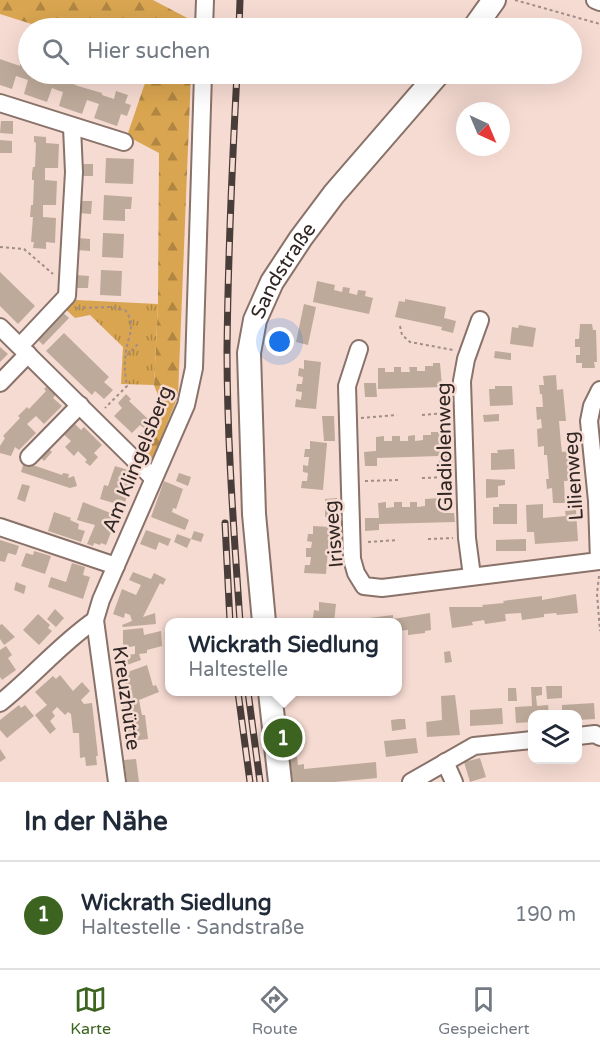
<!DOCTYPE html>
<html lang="de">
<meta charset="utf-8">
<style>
:root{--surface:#fff;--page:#f2f2f3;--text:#1f2937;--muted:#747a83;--line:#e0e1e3;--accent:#3c6420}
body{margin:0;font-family:"Varela Round",sans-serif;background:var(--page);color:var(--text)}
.controls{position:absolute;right:18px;bottom:18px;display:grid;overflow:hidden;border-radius:12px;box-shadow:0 6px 24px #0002}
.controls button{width:54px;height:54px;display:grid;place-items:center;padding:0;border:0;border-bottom:2px solid var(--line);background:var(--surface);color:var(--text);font:30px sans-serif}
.compass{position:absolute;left:456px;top:102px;width:54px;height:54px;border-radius:50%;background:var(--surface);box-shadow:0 6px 24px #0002;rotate:136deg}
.you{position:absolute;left:280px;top:342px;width:21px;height:21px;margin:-15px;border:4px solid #fff;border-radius:50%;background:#1a73e8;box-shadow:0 0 0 9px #1a73e833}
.badge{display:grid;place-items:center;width:39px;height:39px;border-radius:50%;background:var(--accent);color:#fff;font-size:20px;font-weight:700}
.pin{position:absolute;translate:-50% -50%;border:3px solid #fff;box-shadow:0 2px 6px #0006}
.popup{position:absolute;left:165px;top:618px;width:237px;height:78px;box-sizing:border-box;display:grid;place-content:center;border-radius:12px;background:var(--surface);filter:drop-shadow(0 2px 4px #0005);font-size:20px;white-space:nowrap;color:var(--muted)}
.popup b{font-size:22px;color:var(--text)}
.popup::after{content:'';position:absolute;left:50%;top:100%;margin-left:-12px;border:12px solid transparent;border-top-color:var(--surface)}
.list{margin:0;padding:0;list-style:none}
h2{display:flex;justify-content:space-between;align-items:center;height:78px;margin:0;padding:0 24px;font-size:26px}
h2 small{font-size:20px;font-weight:400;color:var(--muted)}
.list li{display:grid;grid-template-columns:39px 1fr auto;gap:18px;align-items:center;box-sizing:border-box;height:108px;padding:0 24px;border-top:2px solid var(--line)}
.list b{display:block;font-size:22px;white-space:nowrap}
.list p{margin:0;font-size:20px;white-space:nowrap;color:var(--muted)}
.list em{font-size:20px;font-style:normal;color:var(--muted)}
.icon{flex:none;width:33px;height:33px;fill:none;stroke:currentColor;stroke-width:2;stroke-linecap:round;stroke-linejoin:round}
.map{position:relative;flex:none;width:600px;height:782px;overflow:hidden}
.search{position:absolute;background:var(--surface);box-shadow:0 6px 24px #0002;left:18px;right:18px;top:18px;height:66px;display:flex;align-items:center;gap:15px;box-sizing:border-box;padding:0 21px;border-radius:33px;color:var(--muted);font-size:22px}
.sheet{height:186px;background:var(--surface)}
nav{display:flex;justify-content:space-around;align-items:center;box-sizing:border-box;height:84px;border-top:2px solid var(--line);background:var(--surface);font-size:16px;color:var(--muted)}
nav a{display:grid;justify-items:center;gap:3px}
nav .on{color:var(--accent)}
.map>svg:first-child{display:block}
</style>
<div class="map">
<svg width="600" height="782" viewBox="0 0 600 782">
<defs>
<pattern id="forest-firs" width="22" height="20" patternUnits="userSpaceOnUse" patternTransform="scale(1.5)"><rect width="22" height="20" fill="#d9a550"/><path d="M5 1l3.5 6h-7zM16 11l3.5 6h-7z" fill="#b08642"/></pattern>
<pattern id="park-tufts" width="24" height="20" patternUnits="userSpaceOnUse" patternTransform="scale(1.5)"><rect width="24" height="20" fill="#d9a550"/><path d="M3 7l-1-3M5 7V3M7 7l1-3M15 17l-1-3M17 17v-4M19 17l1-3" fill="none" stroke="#b08642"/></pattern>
</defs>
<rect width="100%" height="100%" fill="#f6dbd2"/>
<g fill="url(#forest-firs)">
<path d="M0 0H153L193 21V28H44L0 14Z"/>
<path d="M148 74H191L178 396 150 466 133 451 158 426 161 403 154 385 158 304 159 153 127 136Z"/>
</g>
<path fill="url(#park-tufts)" d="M71 296 76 300 158 304 154 385 121 384 123 347 90 315 75 318 62 306Z"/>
<g fill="#beaa9a">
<path d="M0 59 20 66V64L28 67V74H41L55 78 56 76 78 86 102 93V95L114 99 116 91 128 95 125 103 131 105 127 116 121 114 117 126 94 118 99 104 87 100 82 114 59 106 63 92 57 90 52 88 47 102 24 94 28 80 16 76 12 89 0 85Z"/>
<path d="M1 121H13V134L0 133Z"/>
<path d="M34 136 46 137V143L59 144 58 168H45V180L57 181 56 205H43V217L56 218 55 243 46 242V249L33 248 34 242H31L33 217H30L31 205H33L34 180H32V173L33 167H35L36 143 34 142Z"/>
<path d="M0 140 12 141V153H0Z"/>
<path d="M106 158 134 159 133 184 105 183Z"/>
<path d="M81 164H93V176H80Z"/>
<path d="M104 195 132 197 131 209H125V221L103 220Z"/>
<path d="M79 201H92L91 214 79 213Z"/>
<path d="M103 233 124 234 123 258 102 257Z"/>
<path d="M78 238 90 239V251L77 250Z"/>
<path d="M101 270 122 271 121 296 100 295Z"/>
<path d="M0 272 35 306 18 324 0 306Z"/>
<path d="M76 275 89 276 88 288H76Z"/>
<path d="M317 281 335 285 334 290 342 292 343 287 350 288 349 293 357 295 358 290 366 291 365 296 373 298 369 314 313 302Z"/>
<path d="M405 299 446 307 444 318 456 321 453 333 441 330 442 327 395 317 399 301 405 302Z"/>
<path d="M304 304 316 307 308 345 296 342Z"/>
<path d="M60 310 69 318 43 345 34 336Z"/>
<path d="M580 324H592L593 330H596L597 362H594L595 368H582V363H576V355H580V347H575V339H579Z"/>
<path d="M519 325 536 328 533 347 510 344 512 327 518 328Z"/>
<path d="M64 333 109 377 104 382 113 390 104 399 95 391 92 395 46 351Z"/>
<path d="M0 347 8 354 0 362Z"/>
<path d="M495 351 511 353V360L494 358Z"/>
<path d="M304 360 321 362 316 409 295 407 296 399 301 400 302 392 296 391 297 384H302L303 377 298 376 299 368 304 369Z"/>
<path d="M433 363H440L442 387 378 389V368H385V372H394V367H401V372H410L409 367H417V371H425V366H433Z"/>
<path d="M556 375 557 390 563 389 566 421H559L561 444 562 452 568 451 570 481H564L565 503H553L552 488 547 489 546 479H549L547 455H544V446L538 447 537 429 542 428 541 419 537 420 536 407H543L542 394H540L539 385H544L543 376Z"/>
<path d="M364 383H376L377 397H365Z"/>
<path d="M48 385 57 393 53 398 62 406 44 424 36 416 27 424 36 433 19 450 15 447 11 456 0 453V446L5 438 3 436 20 418 18 416 27 407 29 409 46 391 44 389Z"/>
<path d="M495 386H512L513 405 490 406 489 389H495Z"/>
<path d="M126 394 131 399 129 401 147 418 149 416 153 420 148 426 152 430 144 439 139 435 145 429 140 425 132 433 114 416 122 408 118 403Z"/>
<path d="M499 414V421L484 422 483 415Z"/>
<path d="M322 416H334L335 441H324Z"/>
<path d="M71 420 81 430 84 427 102 445 94 453 98 457 90 466 85 462 87 460 78 451 74 456 65 447 71 441 60 431Z"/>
<path d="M431 432H439L440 455H452L453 469 440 470 439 456 377 458V466H365L364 452 376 451V437L384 436V441H392V436H400V441H408V436L415 435V441L423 440V435H431Z"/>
<path d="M310 441 327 443 323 490 301 488 302 481H307L308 473 303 472V465L308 466 309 457H304L305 449H310Z"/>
<path d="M46 446 52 452 44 461 38 455Z"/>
<path d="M514 449 515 469 491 470V453H498L497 450Z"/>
<path d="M24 462 62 475 63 473 69 474 68 478 74 476 77 486 70 488 21 472Z"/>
<path d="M115 466 134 472 124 506 100 499 104 485 108 486Z"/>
<path d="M179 473 191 477 188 486 176 481Z"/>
<path d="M486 479 505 480V485L498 486V497L486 498Z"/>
<path d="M164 481 183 489 176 509 173 508 172 512 189 520 185 530 151 517Z"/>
<path d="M22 484 30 486 25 502 17 499Z"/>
<path d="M337 498 338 516 325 517V499Z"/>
<path d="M441 498 442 507H446V513H454L455 522 379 524V530L365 531V518H379L378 503 386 502V508L394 507V502H402V507H410V502H417V507L425 506V499Z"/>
<path d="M83 502 113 514 112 516 117 517 106 545 101 543 100 545 94 543 93 546 87 544 95 525 77 520Z"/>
<path d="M499 504H517V524H493V507H499Z"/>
<path d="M543 504V518L566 516 565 511 576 510 578 541 535 544 534 532H527L526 505Z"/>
<path d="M54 512 71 518 70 520 79 524 78 529 85 531 81 542 48 531Z"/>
<path d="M313 526 330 527 326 574 304 573 305 565H310L311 557H306V548H311L312 542 307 541 308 534H313Z"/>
<path d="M146 530 171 539 168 546 159 542 156 550 140 544Z"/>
<path d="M194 531 204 534 201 542 191 539Z"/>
<path d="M177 534 191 539 187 548 174 542Z"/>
<path d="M526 539V551H496V540Z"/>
<path d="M0 540 19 546 16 555 8 553 5 562 0 561Z"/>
<path d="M34 551 51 556 45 574 21 566 26 553 33 555Z"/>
<path d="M72 563 85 567 83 575 90 577 83 599 48 587 51 577 66 582Z"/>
<path d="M133 572 151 579 154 573 166 579 163 585 160 583 143 617 155 613 156 624 123 627 122 625 132 621 130 615 125 613 124 618 113 614 122 589 136 595 141 585 129 580Z"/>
<path d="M16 582 26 586 24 594 14 590Z"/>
<path d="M576 594 578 613 557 615 556 613 544 614V617L522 620 521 613 505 614 506 621 485 624 484 620 472 622 473 625 452 628 449 607H483L482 605 504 603 503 601 542 596V600Z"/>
<path d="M319 602 336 604 334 622H317L318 619 313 618 314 610 319 611Z"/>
<path d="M55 609 64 618 56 627 47 619Z"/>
<path d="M430 613 431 630 425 631V633L408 635V630L397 631V622H370L369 618 393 615V619Z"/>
<path d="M38 614 50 625 48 628 52 631 39 645 23 630Z"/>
<path d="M2 624 15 637 4 645 0 639V625Z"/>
<path d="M143 628 144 635 161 631 162 646 147 650V653L139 654 141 660 127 665 126 655 135 654V646L125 648 123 645V630Z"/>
<path d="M6 646 12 655 8 658 16 670 2 680 0 677V650Z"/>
<path d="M450 651 452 662 445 663 444 652Z"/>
<path d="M147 665 153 686 156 685 159 692 139 700 142 715H145L148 739 130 741 123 704 130 702 127 694 129 693 122 674Z"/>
<path d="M60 675 73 691 82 682 90 691 81 700 84 704 92 703 98 756H96L97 765 86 766 85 757 80 758 79 733H73L71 714 68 712 65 715 57 707 52 712 55 716 50 721 56 729 50 734 35 715 47 705 35 692 53 676 56 679Z"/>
<path d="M546 686H562V698L547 699Z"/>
<path d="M531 687H542V695L536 696 537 706 548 705 549 714H532V722L516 723 515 707 532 706Z"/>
<path d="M508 688H516L517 701H508Z"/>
<path d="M455 695 460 735 427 737 426 722 442 720 441 696Z"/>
<path d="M594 703 595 719 578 720V714H562V705Z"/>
<path d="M19 705 21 708 25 705 34 716 7 738 0 730V720Z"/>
<path d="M502 708 503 724 470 726V710Z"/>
<path d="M399 719H405L406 729 392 731 391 720Z"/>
<path d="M416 738 418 753 386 757 384 741Z"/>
<path d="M0 749 6 758 0 762Z"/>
<path d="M297 757 298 765 304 764V769L376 762 377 778 335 782H293L290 758Z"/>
<path d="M480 758 486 777 470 782 464 762Z"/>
<path d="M136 759 139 782H127L124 760Z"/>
</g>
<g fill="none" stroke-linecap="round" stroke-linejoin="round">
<defs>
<g id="minor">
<path d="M595 0 600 2"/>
<path d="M204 28 205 0"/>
<path d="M0 103 124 142"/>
<path d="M0 327 153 478"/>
<path d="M20 346 67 296 74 172 72 127"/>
<path d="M359 349 347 386 352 559 356 573 364 586 382 588 599 561 597 501 589 421 592 406 600 390"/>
<path d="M0 383 28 354"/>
<path d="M29 457 80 405"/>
<path d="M0 527 116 566"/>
<path d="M472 576 467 538 462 381 466 359 480 320"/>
<path d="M95 620 117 782"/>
<path d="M0 703C33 677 60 644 95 620L101 600 186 405 194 368 203 74"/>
<path d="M578 736 595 734 600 737"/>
<path d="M445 762 454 782"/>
<path d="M411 782 474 746 532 740"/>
</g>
<g id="secondary">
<path d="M474 28 494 0"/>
<path id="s1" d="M264 622 254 514 249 353 255 320 272 282 301 238 334 194 438 74"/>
<path d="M270 692 280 782"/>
</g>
</defs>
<use href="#minor" stroke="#897269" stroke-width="20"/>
<use href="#secondary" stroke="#897269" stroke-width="26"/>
<g stroke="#a18d87" stroke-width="2" stroke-dasharray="3 3" stroke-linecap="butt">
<path d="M515 0 600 24"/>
<path d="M0 247 24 249 53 274"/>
<path d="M77 308 111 307 125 310C137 326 128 334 126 352 124 364 125 375 127 386L105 408"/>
<path d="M400 326 402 335 410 342 453 350"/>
<path d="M127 355 139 343"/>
<path d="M422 415 448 413"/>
<path d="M361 418 397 415"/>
<path d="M422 478 449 477"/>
<path d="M365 481 398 480"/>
<path d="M428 539 453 538"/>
<path d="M368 542 398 540"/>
<path d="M599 576 597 594 600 631"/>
</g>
<use href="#minor" stroke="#fff" stroke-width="16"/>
<use href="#secondary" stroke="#fff" stroke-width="22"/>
<defs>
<g id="rail">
<path d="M239 28 240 0"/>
<path d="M237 74C232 166 228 258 227 350 227 441 234 532 240 622"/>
<path d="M225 523 230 622"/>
<path d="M238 692 250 782"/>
<path d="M248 692 260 782"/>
</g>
</defs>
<use href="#rail" stroke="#493d39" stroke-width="7"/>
<use href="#rail" stroke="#f6dbd2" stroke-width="4.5" stroke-dasharray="14" stroke-linecap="butt"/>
</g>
<g text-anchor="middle" stroke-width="5" stroke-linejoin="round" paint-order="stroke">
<g font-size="20" fill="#302623" stroke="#f6dbd2">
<text dy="7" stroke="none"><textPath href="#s1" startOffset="360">Sandstraße</textPath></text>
<text transform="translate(444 447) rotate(-91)" y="7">Gladiolenweg</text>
<text transform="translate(137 459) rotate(-68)" y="7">Am Klingelsberg</text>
<text transform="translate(573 476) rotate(-94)" y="7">Lilienweg</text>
<text transform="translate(333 534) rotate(-95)" y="7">Irisweg</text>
<text transform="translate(127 698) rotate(82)" y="7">Kreuzhütte</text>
</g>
</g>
</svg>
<div class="controls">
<button><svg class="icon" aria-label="layers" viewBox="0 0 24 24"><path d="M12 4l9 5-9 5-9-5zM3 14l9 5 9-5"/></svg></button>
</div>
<svg class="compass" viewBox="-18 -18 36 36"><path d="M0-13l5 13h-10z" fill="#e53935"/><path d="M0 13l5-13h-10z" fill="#747a83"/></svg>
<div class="you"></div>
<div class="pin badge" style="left:283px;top:738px">1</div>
<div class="popup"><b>Wickrath Siedlung</b>Haltestelle</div>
<div class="search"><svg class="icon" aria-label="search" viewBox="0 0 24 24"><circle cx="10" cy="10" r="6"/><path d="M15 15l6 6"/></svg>Hier suchen</div>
</div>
<section class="sheet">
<h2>In der Nähe<small></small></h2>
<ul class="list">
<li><span class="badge">1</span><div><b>Wickrath Siedlung</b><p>Haltestelle · Sandstraße</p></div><em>190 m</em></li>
</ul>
</section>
<nav>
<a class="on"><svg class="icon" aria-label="map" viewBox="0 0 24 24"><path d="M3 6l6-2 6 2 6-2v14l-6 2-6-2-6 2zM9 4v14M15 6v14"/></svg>Karte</a>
<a><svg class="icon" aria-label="directions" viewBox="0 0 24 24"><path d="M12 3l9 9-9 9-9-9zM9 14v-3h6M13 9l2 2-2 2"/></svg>Route</a>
<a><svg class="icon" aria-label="saved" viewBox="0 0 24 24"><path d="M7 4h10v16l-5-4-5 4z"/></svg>Gespeichert</a>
</nav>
